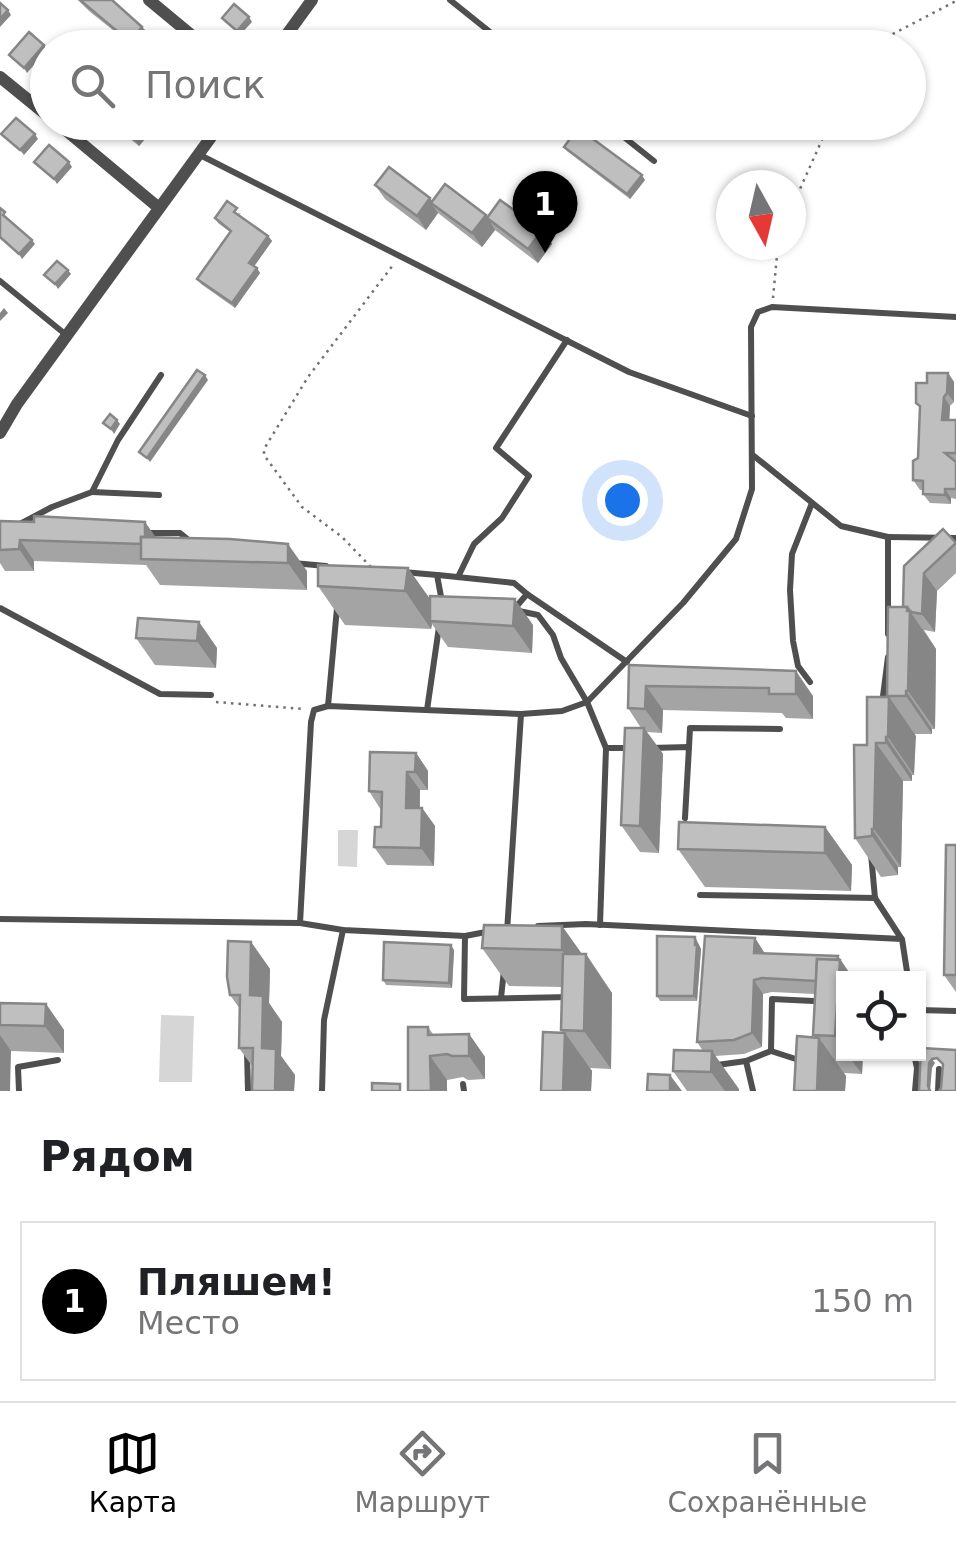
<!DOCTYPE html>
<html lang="ru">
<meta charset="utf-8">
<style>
:root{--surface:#fff;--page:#f2f2f2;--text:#202124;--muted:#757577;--line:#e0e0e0;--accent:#000}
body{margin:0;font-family:"DejaVu Sans",sans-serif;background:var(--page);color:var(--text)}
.controls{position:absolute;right:30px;bottom:30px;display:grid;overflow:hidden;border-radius:0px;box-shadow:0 2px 8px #0004}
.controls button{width:90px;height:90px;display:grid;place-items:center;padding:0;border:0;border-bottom:2px solid var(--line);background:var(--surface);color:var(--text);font:50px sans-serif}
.compass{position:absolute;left:716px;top:170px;width:90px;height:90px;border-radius:50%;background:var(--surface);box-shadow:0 2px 8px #0004;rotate:172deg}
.you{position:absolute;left:622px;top:500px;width:35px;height:35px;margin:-25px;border:8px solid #fff;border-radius:50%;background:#1a73e8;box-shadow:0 0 0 15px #1a73e833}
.badge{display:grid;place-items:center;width:65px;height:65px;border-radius:50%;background:var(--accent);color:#fff;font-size:32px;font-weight:700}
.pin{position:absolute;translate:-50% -82px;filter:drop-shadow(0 2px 5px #0008)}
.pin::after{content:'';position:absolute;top:52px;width:35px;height:30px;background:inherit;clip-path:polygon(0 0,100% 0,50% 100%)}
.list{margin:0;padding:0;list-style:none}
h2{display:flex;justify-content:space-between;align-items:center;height:130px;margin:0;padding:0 40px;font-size:42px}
h2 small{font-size:32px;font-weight:400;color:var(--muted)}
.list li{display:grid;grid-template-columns:65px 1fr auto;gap:30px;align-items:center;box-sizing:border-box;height:160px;margin:0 20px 20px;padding:0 20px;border:2px solid var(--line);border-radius:0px}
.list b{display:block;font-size:38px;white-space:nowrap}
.list p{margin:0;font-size:32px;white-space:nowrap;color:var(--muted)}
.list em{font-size:32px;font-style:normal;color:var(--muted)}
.icon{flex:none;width:55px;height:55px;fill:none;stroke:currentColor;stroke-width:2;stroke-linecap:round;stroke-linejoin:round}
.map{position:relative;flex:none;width:956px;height:1091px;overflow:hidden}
.search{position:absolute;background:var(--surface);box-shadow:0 2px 8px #0004;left:30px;right:30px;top:30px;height:110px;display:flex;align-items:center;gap:25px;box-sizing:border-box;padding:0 35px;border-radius:55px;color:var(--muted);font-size:38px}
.sheet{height:310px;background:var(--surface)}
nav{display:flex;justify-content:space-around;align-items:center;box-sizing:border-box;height:140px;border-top:2px solid var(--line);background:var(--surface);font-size:28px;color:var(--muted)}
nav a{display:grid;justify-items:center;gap:5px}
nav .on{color:var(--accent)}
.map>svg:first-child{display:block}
</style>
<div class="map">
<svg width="956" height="1091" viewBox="0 0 956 1091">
<rect width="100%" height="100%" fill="#fff"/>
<g fill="#d6d6d6">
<path d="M338 830H358L357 867 338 866Z"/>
<path d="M161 1015 194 1016 192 1082H159Z"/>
</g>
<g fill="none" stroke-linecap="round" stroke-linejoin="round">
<g stroke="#717171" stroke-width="2.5" stroke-dasharray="2.5 5" stroke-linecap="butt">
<path d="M866 48 956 1"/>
<path d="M791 209 830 122"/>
<path d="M773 298 778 245"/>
<path d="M371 567 342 537 302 507 264 455V449L308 377 393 265"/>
<path d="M216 702 303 709"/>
</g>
<g stroke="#4f4f4f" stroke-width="6">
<path d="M450 0 510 48"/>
<path d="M605 122 654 161"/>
<path d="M200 155 629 372 752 416"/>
<path d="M0 281 65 334"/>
<path d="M754 456 841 526 888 537V634"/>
<path d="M92 492 159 495"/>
<path d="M18 525 52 507 92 492 118 440 161 375"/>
<path d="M146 533H180L191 542"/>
<path d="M888 537 956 538"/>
<path d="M293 563 326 566"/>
<path d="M403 572 437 575 442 602"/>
<path d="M438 575 514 583 527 594"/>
<path d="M458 577 474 544 502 518 529 476 496 448 567 340"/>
<path d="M516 607 527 594 627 662"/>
<path d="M0 608 160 694 211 695"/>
<path d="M519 611 538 615 553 635 561 658 587 702 606 748"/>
<path d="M810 682 798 666 793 641 790 590 792 554 812 503"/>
<path d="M882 704 888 657"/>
<path d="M328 706 337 608"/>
<path d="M427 710 439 627"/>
<path d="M689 747 690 728 780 729"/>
<path d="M650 748 689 747 685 818"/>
<path d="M871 854 875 898"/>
<path d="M700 895 875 898 901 938"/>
<path d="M0 919 300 923 311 722 314 710 328 706 521 714 562 711 587 702 683 603 736 539 752 489 751 327 758 312 772 307 956 317"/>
<path d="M300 923 343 930 465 936 491 931"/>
<path d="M600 925 606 748H632"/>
<path d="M538 926 586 924 902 939 908 978"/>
<path d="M507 932 521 714"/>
<path d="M465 936 464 999 570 997"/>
<path d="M501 998 504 970"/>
<path d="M772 999 834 1002 831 1055 808 1063 771 1051Z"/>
<path d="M918 1010 956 1011"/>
<path d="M247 1052 248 1091"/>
<path d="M914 1054 917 1068 915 1091"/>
<path d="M717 1065 746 1061"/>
<path d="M463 1084 464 1091"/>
<path d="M19 1091 18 1067 58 1060"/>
<path d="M322 1091 324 1020 343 930"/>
<path d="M753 1091 746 1061 771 1051"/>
<path d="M938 1091 939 1069"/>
</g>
<g stroke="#4f4f4f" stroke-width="12">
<path d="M149 0 207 48"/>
<path d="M277 48 312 0"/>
<path d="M0 77 48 116"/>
<path d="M56 122 159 208"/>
<path d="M0 433 17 404 222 122"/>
</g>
</g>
<g fill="#a4a4a4">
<path d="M78 0H112L146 31 133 46 89 11Z"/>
<path d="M109 122H140L150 133 139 146Z"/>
<path d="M564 147 645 180 630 199 567 151Z"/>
<path d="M375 185 430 198 432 201 486 215 488 217 542 230 552 244 538 263 495 230 482 247 438 213 426 230 385 199Z"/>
<path d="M241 213 239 215 268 236 272 241 254 266 260 273 235 308 201 284 197 279 230 232 218 223 215 218Z"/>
<path d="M948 373 954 382V402L950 406 949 420H956V499L951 498V504L930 503 923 494V490H920L913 480 918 458 920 408 916 403 927 383Z"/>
<path d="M0 521 155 537 230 539 307 571V590L160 585 146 565 34 561V571H5L0 563Z"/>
<path d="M956 541V573L937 591 935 632 924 630 936 649 935 729H932V734H915L914 775H912V781H903L901 867H898V875L881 877 855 838 867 745 888 697 887 696 903 607 904 566Z"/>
<path d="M408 568 430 600 533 625 532 653 448 647 432 624 431 629 345 625 318 586Z"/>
<path d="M199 622 217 648 216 668 155 665 136 638Z"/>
<path d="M629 665 813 696V719L786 718 782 713 663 710 662 733 647 732 663 754 659 853 640 852 621 825 641 728 628 708Z"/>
<path d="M416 753 428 771V790H420V808H422L435 826 434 866 387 865 374 847 381 827V810L369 791Z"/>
<path d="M825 827 852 865 851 891 705 887 678 849Z"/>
<path d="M956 845V992L944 975Z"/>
<path d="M562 926 582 954 612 993 611 1069 590 1068 592 1071 591 1091H541L563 1033 561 1030 562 987 509 986 482 948Z"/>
<path d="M695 937 701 949 697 1001H660L657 996Z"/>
<path d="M755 938 764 953 838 956 847 970 844 978V1054H863L862 1074 844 1073 846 1076 845 1091H794L815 1037 813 1035 815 994 772 992 763 994 762 1047 744 1054 715 1056 739 1091H687L673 1071 703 1051 697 1042Z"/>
<path d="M251 942 270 969 269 1003 282 1022 281 1056 295 1075 294 1091H252V1066L239 1048 240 1009 230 995Z"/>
<path d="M454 950 452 988 386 985 383 980Z"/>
<path d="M0 1003 46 1004 64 1030V1053L11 1051 0 1091Z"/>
<path d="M428 1027 433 1034H469L485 1057V1079L468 1080 463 1077 447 1080V1091H408Z"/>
</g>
<g fill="#868686">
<path d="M8 10 11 15 0 27V19Z"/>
<path d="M249 17 252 22 240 35 237 31Z"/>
<path d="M142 27 146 31 133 46 130 42Z"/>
<path d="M44 45 47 50 27 73 24 68Z"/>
<path d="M146 127 150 133 139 146 135 140Z"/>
<path d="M35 134 38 139 24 155 20 150Z"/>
<path d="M69 162 72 167 57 184 54 179Z"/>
<path d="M642 175 645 180 630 199 627 194Z"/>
<path d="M430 198 437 207 431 203 438 213 426 230 417 216Z"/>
<path d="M486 215 495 230 482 247 472 233Z"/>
<path d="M542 230 552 244 538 263 528 249Z"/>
<path d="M268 236 272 241 253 268 249 263Z"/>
<path d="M32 240 35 244 22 259 19 254Z"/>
<path d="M257 268 260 273 235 308 232 303Z"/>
<path d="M68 270 71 274 58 289 55 284Z"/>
<path d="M4 308 8 313 0 321V313Z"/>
<path d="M948 373 954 382V402L947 393Z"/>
<path d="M205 375 208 380 150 462 147 458Z"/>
<path d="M944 397 950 406 949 429 942 420Z"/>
<path d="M117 420 120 424 114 434 111 429Z"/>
<path d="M945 489 951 498V504L945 495Z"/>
<path d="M145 522 160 543 145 544Z"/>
<path d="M20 540 34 561V571L19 549Z"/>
<path d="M288 544 307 571V590L288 563Z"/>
<path d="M408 568 435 606 430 621 432 624 431 629 405 591Z"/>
<path d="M924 573 937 591 935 632 922 614Z"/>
<path d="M515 599 533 625 532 653 513 626Z"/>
<path d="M907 607 936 649 935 729 908 691Z"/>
<path d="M199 622 217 648 216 668 197 641Z"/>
<path d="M796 671 813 696V719L796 694Z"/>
<path d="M646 686 663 710 662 733 645 709Z"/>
<path d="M906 691 932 729V734L906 696Z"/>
<path d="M889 697 916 736 914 775 888 737Z"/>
<path d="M644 728 663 754 659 853 640 826Z"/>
<path d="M886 737 912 775V781L886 743Z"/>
<path d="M876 743 903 781 901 867 874 829Z"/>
<path d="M416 753 428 771V790L415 772Z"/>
<path d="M407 772 420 790 419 826 406 808Z"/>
<path d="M422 808 435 826 434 866 421 848Z"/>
<path d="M825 827 852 865 851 891 825 853Z"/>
<path d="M872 829 898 867V875L872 836Z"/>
<path d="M562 926 586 960V954L612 993 611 1069 584 1031 585 983 562 950Z"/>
<path d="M695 937 701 949 697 1001 694 996Z"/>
<path d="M755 938 764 952V967L754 953Z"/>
<path d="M251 942 270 969 269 1003 282 1022 281 1056 295 1075 294 1091H275L262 1048 250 995Z"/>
<path d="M451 945 454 950 452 988 449 983Z"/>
<path d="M838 956 853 978H844V1048L835 1036Z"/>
<path d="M754 980 763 994 762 1047 752 1033Z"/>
<path d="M46 1004 64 1030V1053L45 1026Z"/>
<path d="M565 1033 592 1071 591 1091H563Z"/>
<path d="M469 1034 485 1057V1079L469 1056Z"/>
<path d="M0 1035 11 1051 10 1091H0Z"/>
<path d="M819 1038 846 1076 845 1091H817Z"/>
<path d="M712 1051 739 1089V1091H725L711 1072Z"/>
<path d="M847 1054H863L862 1074Z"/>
<path d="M430 1056 447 1080V1091H431Z"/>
<path d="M932 1059 935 1063 932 1068 930 1091 928 1086 929 1063Z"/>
<path d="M670 1075 682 1091H670Z"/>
</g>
<g fill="#bfbfbf" stroke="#868686" stroke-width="2.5">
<path d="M80 0H112L142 27 130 42Z"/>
<path d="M0 3 8 10 0 19Z"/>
<path d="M234 4 249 17 237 31 222 18Z"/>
<path d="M29 32 44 45 24 68 9 55Z"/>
<path d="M159 37 171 48H149Z"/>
<path d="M16 118 35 134 20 150 1 134Z"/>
<path d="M113 122H140L146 127 135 140Z"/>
<path d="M578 128 642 175 627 194 564 147Z"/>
<path d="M49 145 69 162 54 179 34 162Z"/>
<path d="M389 167 430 198 417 216 375 185Z"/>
<path d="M445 184 486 215 472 233 431 203Z"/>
<path d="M500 200 542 230 528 249 487 218Z"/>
<path d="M227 201 237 208 234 212 268 236 249 263 257 268 232 303 197 279 231 231 215 218Z"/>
<path d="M0 208 5 212 3 215 32 240 19 254 0 237Z"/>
<path d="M57 261 68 270 55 284 44 275Z"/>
<path d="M197 370 205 375 147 458 139 452Z"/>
<path d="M927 373H948L947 393 944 397 942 420H956V453H945L956 462V489H945V495L923 494V481L913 480V461L918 458 920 406 916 403V383H927Z"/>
<path d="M110 414 117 420 111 429 103 423Z"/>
<path d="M34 516 145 522V537H141V544L20 540 19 549 0 550V521L34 522Z"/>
<path d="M943 529 956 543 924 573 922 614 911 612 907 607H903L904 566Z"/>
<path d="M141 537 230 539 288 544V563L141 559Z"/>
<path d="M318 565 408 568 405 591 318 586Z"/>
<path d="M430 596 515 599 513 626 430 621Z"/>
<path d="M888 607H907V611H910L908 691H906V696H887Z"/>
<path d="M138 618 199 622 197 641 136 638Z"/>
<path d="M629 665 796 671V694H769V688L646 686 645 709 628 708Z"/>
<path d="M867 697H889L888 737H886V743H876L874 829H872V836L855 838 854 745H867Z"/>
<path d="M625 728H644L640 826 621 825Z"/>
<path d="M370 752 416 753 415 772H407L406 808H422L421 848 374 847 375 827H381L382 792 369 791Z"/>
<path d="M679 822 825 827V853L678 849Z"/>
<path d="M946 845H956V975H944Z"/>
<path d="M484 925 562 926V950L482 948Z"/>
<path d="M657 936 695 937V945H697L694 996H657Z"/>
<path d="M705 936 755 938 754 953 838 956 837 960 817 959 816 981 762 978 754 980 752 1033 734 1040 697 1042Z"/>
<path d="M228 941 251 942 250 995 263 996 262 1048 276 1049 275 1091H252L253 1048H239L240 995H230L227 977Z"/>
<path d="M384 942 451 945 449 983 383 980Z"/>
<path d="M563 954H586L584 1031 561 1030Z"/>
<path d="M817 959 840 960 835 1036 813 1035Z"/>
<path d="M0 1003 46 1004 45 1026 0 1025Z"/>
<path d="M408 1027H428V1035L469 1034V1056H452L447 1054 430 1056 431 1091H408Z"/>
<path d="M543 1032 565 1033 563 1091H541Z"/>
<path d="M797 1036 819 1038 817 1091H794Z"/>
<path d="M921 1048 956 1050V1091H939L941 1088 943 1064 937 1058 932 1059 929 1063 928 1086 930 1091H919Z"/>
<path d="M674 1050 712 1051 711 1072 673 1071Z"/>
<path d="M648 1074 670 1075V1091H647Z"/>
<path d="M372 1083 400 1084V1091H372Z"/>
</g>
</svg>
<div class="controls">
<button><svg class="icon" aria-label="locate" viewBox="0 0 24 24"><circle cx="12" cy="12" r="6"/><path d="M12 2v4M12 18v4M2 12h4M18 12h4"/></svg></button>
</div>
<svg class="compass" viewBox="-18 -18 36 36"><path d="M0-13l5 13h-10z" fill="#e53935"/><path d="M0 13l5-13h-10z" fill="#757577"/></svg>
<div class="you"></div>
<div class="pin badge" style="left:545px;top:253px">1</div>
<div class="search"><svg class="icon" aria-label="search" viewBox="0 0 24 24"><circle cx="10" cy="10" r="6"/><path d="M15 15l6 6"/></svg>Поиск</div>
</div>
<section class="sheet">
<h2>Рядом<small></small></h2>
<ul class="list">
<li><span class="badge">1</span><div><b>Пляшем!</b><p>Место</p></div><em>150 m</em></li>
</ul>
</section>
<nav>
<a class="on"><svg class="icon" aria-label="map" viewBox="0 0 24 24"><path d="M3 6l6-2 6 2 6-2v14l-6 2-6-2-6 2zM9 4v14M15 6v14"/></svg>Карта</a>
<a><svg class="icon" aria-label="directions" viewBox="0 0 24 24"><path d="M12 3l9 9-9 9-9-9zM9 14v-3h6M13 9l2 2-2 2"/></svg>Маршрут</a>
<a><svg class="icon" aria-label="saved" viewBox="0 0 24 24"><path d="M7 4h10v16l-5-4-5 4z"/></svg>Сохранённые</a>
</nav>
